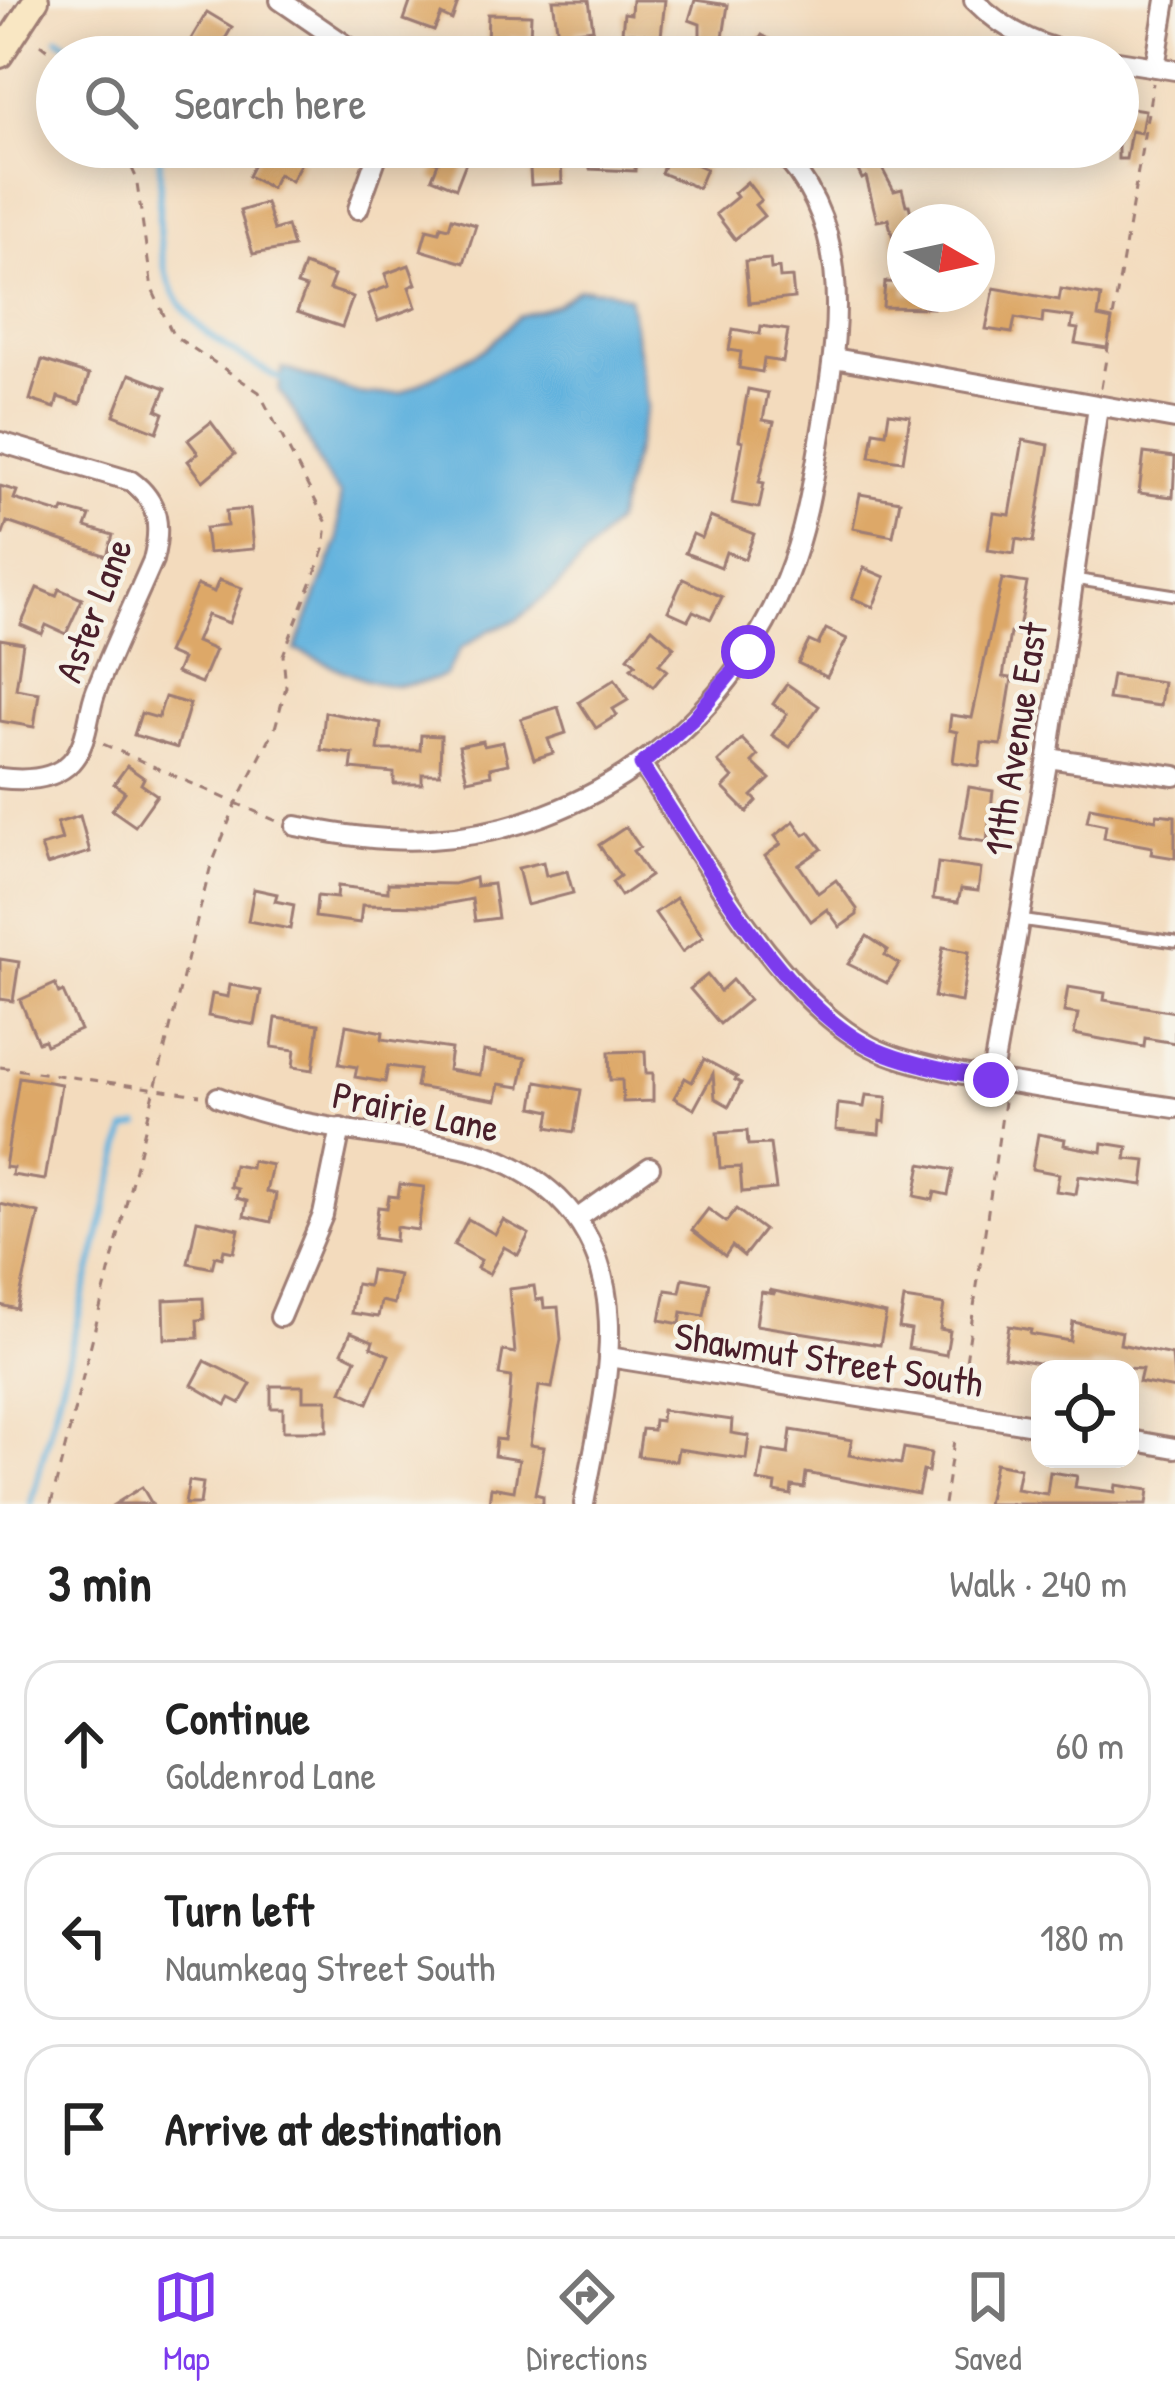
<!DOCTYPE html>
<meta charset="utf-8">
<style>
:root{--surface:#fff;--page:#f6f6f6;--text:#222;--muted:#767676;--line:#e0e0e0;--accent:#7c3aed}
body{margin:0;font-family:"Patrick Hand",sans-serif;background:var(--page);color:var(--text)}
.controls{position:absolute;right:36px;bottom:36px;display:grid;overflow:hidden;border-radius:24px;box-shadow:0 6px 30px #0003}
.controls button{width:108px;height:108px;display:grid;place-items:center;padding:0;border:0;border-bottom:3px solid var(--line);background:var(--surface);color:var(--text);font:60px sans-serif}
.compass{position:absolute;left:887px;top:204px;width:108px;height:108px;border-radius:50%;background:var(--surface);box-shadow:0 6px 30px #0003;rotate:99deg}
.stop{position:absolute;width:36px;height:36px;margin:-27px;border:9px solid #7c3aed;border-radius:50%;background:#fff}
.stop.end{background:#7c3aed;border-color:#fff;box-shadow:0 3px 12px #0008}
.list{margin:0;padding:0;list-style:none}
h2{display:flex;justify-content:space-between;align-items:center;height:156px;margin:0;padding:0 48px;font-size:51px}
h2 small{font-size:39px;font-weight:400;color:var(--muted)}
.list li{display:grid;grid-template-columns:78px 1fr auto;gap:36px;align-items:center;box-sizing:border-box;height:168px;margin:0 24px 24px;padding:0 24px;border:3px solid var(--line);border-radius:36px}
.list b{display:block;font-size:45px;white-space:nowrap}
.list p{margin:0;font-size:39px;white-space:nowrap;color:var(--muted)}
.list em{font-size:39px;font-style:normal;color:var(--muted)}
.icon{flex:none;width:66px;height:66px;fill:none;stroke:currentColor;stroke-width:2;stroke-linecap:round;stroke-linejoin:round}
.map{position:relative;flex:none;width:1175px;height:1504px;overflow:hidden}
.search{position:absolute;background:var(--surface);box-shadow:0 6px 30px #0003;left:36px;right:36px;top:36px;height:132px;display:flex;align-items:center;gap:30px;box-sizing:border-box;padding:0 42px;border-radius:66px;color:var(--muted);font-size:45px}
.sheet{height:732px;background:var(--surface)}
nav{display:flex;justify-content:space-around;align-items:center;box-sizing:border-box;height:168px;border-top:3px solid var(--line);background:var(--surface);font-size:33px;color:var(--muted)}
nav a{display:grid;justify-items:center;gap:6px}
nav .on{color:var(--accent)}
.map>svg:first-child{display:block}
</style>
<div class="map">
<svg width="1175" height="1504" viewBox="0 0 1175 1504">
<rect width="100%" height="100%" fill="#f7f3e8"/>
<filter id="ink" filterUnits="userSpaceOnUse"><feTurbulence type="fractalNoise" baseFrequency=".00833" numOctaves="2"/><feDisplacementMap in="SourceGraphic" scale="24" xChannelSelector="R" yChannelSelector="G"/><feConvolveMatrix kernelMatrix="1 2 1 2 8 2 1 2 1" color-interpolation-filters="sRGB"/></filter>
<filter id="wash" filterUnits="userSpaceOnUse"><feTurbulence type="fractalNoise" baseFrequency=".004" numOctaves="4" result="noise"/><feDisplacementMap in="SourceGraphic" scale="48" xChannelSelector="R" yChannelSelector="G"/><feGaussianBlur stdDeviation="2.7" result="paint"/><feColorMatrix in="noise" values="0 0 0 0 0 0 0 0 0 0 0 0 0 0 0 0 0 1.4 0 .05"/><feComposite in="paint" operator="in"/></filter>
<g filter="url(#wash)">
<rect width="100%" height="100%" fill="#f3dbbd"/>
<path fill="#64b3de" stroke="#576984" stroke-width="3" d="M578 289 609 290 629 297 647 406 616 521 559 585 517 620 488 631 460 649 445 676C377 700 354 671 295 650L338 541 340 494C312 464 306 422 279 391L283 368 363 395 401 393 486 348 519 316 557 305Z"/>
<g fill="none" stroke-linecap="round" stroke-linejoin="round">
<g stroke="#64b3de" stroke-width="6">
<path d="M58 38 90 57"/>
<path d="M158 147C163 171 158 198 159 223 161 318 214 341 287 383"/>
<path d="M31 1504 126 1130 139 1126"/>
</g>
</g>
<g id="blocks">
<g fill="#dda868">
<path d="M405 0H459L452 20 441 15 434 31 404 20 410 3Z"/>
<path d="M553 0H589L593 29 576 31 577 40 559 42Z"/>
<path d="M632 0H665L661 36 622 32 624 13 631 14Z"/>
<path d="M695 0 728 5 721 50 700 44V24L689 20Z"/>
<path d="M207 12 232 27 225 39 255 57H206L187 46Z"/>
<path d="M488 14 531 15 530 38H510V45H487Z"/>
<path d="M762 35 800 57H749Z"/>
<path d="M1118 106 1145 110 1141 133 1131 131 1126 159H1118Z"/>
<path d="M263 147H276L302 161 291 181 278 174 271 188 248 176Z"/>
<path d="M432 147H472L456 188 432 178 438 163 427 158Z"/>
<path d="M542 147H571L572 161 561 162 562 183 531 185 529 153 542 152Z"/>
<path d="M609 147H636L635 171 590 169 591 149Z"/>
<path d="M672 147H699L693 163 706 169 698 188 661 173Z"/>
<path d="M853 147H906L878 161 894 191 902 189 906 205H909L913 222H905V266H900L888 219 877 221 866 177 862 179 854 162 859 159Z"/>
<path d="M747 182 761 200 755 205 764 216 735 239 716 214 737 197 734 193Z"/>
<path d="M266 203 274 230 287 226 293 247 253 254 240 211Z"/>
<path d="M452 218 476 225 464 263 421 250 427 229 439 232 441 226 449 228Z"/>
<path d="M770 259 771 269 779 268 780 278 792 277 794 298 749 303 745 261Z"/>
<path d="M304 265 334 276 329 289 353 297 342 327 297 312 306 288 297 285Z"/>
<path d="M409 265 416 284 409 287 416 307 378 321 368 294 389 286 385 274Z"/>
<path d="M885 282 905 283V294H933V308L883 307Z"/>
<path d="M994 288 1059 300 1061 289 1101 296 1098 317 1112 320 1107 348 1075 343 1078 329 1071 328 1073 317 1043 313 1042 323 1015 318 1012 333 986 329Z"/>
<path d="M761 326 788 330 783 362 764 359 762 372 739 368 741 352 729 350 733 329 760 334Z"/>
<path d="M42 360 89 375 80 404 58 397 55 408 30 400Z"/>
<path d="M130 374 166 388 157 410 164 413 157 432 114 415Z"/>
<path d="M748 389 768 393 763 420 774 422 759 482 764 483 759 508 732 503 743 441 739 440Z"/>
<path d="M889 413 910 416 903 461 870 457 874 431 886 433Z"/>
<path d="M211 422 235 454 203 481 188 461 198 453 188 440Z"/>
<path d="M1023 440 1049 445 1033 542 1016 539 1014 554 988 550 994 513 1010 515Z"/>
<path d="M1144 453 1175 457 1173 497 1139 493Z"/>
<path d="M0 486 17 491 14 499 62 514 64 509 90 516 86 527 113 535 107 556 7 522 3 534 0 533Z"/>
<path d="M860 494 900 501 893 536 853 528Z"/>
<path d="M250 509 254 549 208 553 205 528 227 526 226 511Z"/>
<path d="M710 517 754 534 745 559 726 552 721 567 685 553 693 534 702 538Z"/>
<path d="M864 568 885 577 873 607 852 598Z"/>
<path d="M683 579 722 597 711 619 693 611 688 620 668 611Z"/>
<path d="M1002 579 1027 583 1018 635 1010 633 1003 677 1012 678 1001 745 982 743 979 766 953 762 957 732 949 730 951 715 972 718Z"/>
<path d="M219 580 242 588 229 623 207 615 196 642 215 650 201 683 176 673 182 659 167 653 197 585 214 592Z"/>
<path d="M37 588 56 596 59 589 82 599 66 634 46 625 42 634 21 625Z"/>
<path d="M652 628 674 647 659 664 667 670 653 687 631 668 636 664 628 657Z"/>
<path d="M826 629 847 639 827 677 798 663 809 641 818 645Z"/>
<path d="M0 639 23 643 16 689 39 693 34 727 0 721Z"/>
<path d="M1112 675 1163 682 1160 706 1108 699Z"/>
<path d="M615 679 628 700 613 709 617 715 596 728 579 702Z"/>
<path d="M787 684 819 706 790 747 772 735 787 714 773 704Z"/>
<path d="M165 697 190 704 177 748 134 735 141 713 158 718Z"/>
<path d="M558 707 566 733 548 739 553 753 534 759 521 719Z"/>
<path d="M325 712 381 723 378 750H420L421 735 441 736 440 774H422V784H394V773L351 769 353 754 321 750Z"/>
<path d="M742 739 758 756 752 762 770 779 752 796 757 801 747 812 723 788 733 778 718 762Z"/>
<path d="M483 741 484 746 503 742 508 764 490 768 491 775 467 780 459 746Z"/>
<path d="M127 766 144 778 141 784 157 795 135 826 112 810 125 792 114 784Z"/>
<path d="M969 787 993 791 987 842 960 838Z"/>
<path d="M1090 807 1156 820 1157 814 1175 816V858L1151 854 1152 847 1104 838 1106 825 1087 821Z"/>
<path d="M80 816 90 852 47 865 41 846 62 840 57 823Z"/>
<path d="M794 821 804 835 809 832 822 849 799 865 818 893 836 880 857 909V915L840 927 827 909 811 921 765 856 781 844 775 836Z"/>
<path d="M626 827 640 847 633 851 650 876 621 896 612 882 620 876 599 845Z"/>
<path d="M543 862 546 876 567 871 573 893 527 905 518 868Z"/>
<path d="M938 863 981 869 978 891 961 889 958 902 933 899Z"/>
<path d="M475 878 476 886 493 884 498 918 475 921 472 899 435 906 362 905 360 923 315 917 317 896 337 898 338 886 388 892V883L454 884Z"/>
<path d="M254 889 277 894 275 901 294 905 290 929 248 921Z"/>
<path d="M676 898 703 937 682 952 655 913Z"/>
<path d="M867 936 888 950 885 955 899 964 887 983 848 964Z"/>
<path d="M943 947 969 952 961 1002 934 997Z"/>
<path d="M0 959 19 962 13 1001 0 999Z"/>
<path d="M707 975 720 991 732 980 749 1000 720 1024 690 989Z"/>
<path d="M55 984 59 994 63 992 80 1030 46 1045 44 1040 38 1042 20 1000Z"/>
<path d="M230 985 261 991 255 1025 208 1016 212 994 228 997Z"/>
<path d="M1068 987 1105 993 1104 1000 1175 1012V1043L1145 1038 1144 1047 1074 1034 1078 1014 1064 1012Z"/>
<path d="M276 1018 319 1024 313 1070 293 1067 295 1050 272 1047Z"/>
<path d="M346 1025 383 1032 382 1039 451 1049 448 1070 480 1075 484 1051 526 1058 520 1087 499 1084 496 1100 416 1087 419 1070 388 1066 385 1082 355 1077 357 1067 339 1064Z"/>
<path d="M645 1051 646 1073H653V1101L623 1102 622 1080H610L609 1052Z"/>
<path d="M704 1059 737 1077 735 1080 741 1083 729 1106 715 1098 713 1074 694 1109 674 1098 685 1078 692 1082Z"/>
<path d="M19 1077 61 1084 45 1180 12 1175 13 1168 5 1167Z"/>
<path d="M537 1082 581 1090 574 1132 548 1127 551 1111 533 1107Z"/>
<path d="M866 1095 887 1097 885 1122 880 1121 879 1134 836 1130 838 1104 864 1107Z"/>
<path d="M747 1131 748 1145 770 1144 776 1189 742 1192 740 1167 720 1168 717 1133Z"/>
<path d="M1038 1134 1065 1139 1064 1145 1102 1152 1103 1143 1128 1147 1126 1159 1146 1161 1143 1185 1079 1176 1076 1194 1056 1191 1059 1174 1032 1169Z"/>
<path d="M252 1161 272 1165 266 1192 276 1194 271 1222 244 1216 247 1201 236 1198 238 1189 230 1187 234 1165 251 1168Z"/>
<path d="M921 1164 953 1170 948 1195 935 1192 933 1200 915 1196Z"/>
<path d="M400 1184 424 1187 418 1230 396 1227 395 1241 374 1238 378 1207 387 1208 389 1196 398 1197Z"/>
<path d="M0 1204 39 1213 17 1309 0 1305Z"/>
<path d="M708 1209 726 1222 736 1209 764 1230 744 1256 732 1246 725 1256 692 1230Z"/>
<path d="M468 1219 495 1234 503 1220 529 1234 518 1255 504 1247 489 1274 477 1268 481 1260 454 1245Z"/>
<path d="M197 1220 239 1229 234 1252 224 1250 222 1258 215 1256 212 1268 188 1263Z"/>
<path d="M371 1270 399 1275 394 1304 381 1301 378 1317 351 1313 356 1284 368 1286Z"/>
<path d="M683 1278 710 1283 704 1316 682 1312 680 1324 660 1320 666 1290 680 1292Z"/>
<path d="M534 1286 536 1300 543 1299 544 1308 558 1307 561 1339 552 1388 539 1386 530 1445 544 1447 535 1494 543 1496V1504H489L491 1487 514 1491 519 1460 494 1456 496 1439 504 1440 509 1405 511 1377 499 1375 503 1351 515 1353 509 1289Z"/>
<path d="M769 1290 886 1314 880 1345 756 1325 761 1292 775 1294Z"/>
<path d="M203 1298 204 1319 197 1320 198 1338 165 1339 164 1300Z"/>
<path d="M904 1299 944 1305 940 1329 950 1331 946 1355 908 1348 911 1330 899 1328Z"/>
<path d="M1073 1322 1122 1332 1120 1344 1172 1355 1175 1389 1139 1382 1142 1369 1091 1365 1090 1369H1072L1004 1357 1009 1326 1031 1330 1030 1334 1070 1341Z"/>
<path d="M351 1332 373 1341 371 1347 389 1355 368 1403 342 1391 356 1359 342 1352Z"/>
<path d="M205 1361 251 1384 240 1403 230 1398 226 1405 192 1385Z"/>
<path d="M271 1386H303V1400H327V1431H283V1408H271Z"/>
<path d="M662 1410 732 1420 731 1433 749 1436 746 1459 678 1449 676 1461 638 1456 642 1429 653 1430 654 1420 661 1421Z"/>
<path d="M791 1430 852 1440 849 1455 883 1461 901 1464 904 1448 931 1453 928 1472 923 1471 918 1494 806 1473 804 1488 792 1486 791 1495 775 1492 776 1484 758 1481 763 1450 788 1454Z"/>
<path d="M995 1463 1020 1468 1016 1489 1047 1494 1050 1472 1077 1476 1075 1487 1115 1492 1116 1485 1149 1490 1147 1504H987Z"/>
<path d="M189 1481 203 1483 200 1504H185Z"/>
<path d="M142 1487 152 1504H115Z"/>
</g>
</g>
</g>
<g filter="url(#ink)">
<use href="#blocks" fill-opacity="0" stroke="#9e7d74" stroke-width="3"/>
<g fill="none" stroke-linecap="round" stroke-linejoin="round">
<defs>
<g id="lane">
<path d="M1074 579 1175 595"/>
<path d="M1020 920 1175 942"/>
</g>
<g id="street">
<path d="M280 0 363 57"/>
<path d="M974 0C1007 34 1047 50 1093 57"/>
<path d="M1118 61 1175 70"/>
<path d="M1155 67 1166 0"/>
<path d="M358 209 380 147"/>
<path d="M834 358 1175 419"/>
<path d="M0 442 131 481C160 502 161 528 153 560 134 604 113 647 96 691 87 714 89 742 71 762 53 781 24 781 0 778"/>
<path d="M1048 758 1175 776"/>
<path d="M642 765C702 854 775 995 870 1046 897 1060 929 1066 958 1073 1030 1088 1103 1097 1175 1108"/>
<path d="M296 826C341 835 385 842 431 839 588 830 728 724 786 579 808 525 815 468 825 411 841 316 850 221 776 147"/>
<path d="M991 1080 1048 758 1098 407"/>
<path d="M218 1097C292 1128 373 1132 452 1146 492 1153 528 1170 558 1198 642 1280 601 1403 584 1504"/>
<path d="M578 1218 650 1167"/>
<path d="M280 1317 323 1215 341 1128"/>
<path d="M609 1357 1040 1426"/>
<path d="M1130 1440 1175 1448"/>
</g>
<path id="secondary" d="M0 55 36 0"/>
</defs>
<use href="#lane" stroke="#9e7d74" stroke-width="15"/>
<use href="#street" stroke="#9e7d74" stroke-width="24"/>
<use href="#secondary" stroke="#9e7d74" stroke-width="30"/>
<g stroke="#9e7d74" stroke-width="3" stroke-dasharray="9 9" stroke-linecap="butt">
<path d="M40 44 57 57"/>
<path d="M1101 388 1153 83"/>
<path d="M103 744 281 823"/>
<path d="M0 1067 200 1095"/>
<path d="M961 1395 1004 1102"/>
<path d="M51 1504 210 869 236 804 275 728 286 687 283 655 324 550 327 523 259 392 173 335 152 289 136 177 122 147"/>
<path d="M944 1504 955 1434"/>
</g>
<use href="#lane" stroke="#fff" stroke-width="9"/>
<use href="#street" stroke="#fff" stroke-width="18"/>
<use href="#secondary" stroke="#f9e7c3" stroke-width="24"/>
</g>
</g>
<g fill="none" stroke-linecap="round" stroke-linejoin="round" filter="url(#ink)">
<path stroke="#7c3aed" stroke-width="15" d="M748 652 694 718 641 765C698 849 782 1007 875 1049 911 1065 952 1071 991 1080"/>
</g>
<g text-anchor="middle" stroke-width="9" stroke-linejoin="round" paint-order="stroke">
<g font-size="39" fill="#4a1f2b" stroke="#f7f3e8">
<text transform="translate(93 610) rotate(-69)" y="14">Aster Lane</text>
<text transform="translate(1015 739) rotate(-81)" y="14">11th Avenue East</text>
<text transform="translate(416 1111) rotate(12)" y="14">Prairie Lane</text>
<text transform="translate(829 1359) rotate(9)" y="14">Shawmut Street South</text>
</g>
</g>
</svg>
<div class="controls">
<button><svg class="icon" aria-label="locate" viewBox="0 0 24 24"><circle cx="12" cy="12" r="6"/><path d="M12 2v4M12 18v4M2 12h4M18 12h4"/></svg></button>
</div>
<svg class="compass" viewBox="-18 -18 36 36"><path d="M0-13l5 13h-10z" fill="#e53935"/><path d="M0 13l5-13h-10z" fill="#767676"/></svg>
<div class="stop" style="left:748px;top:652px"></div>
<div class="stop end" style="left:991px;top:1080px"></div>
<div class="search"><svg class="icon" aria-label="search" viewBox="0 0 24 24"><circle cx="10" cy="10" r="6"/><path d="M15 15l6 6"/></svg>Search here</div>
</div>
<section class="sheet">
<h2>3 min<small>Walk · 240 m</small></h2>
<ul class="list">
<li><svg class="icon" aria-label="ahead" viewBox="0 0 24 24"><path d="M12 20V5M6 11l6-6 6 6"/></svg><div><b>Continue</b><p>Goldenrod Lane</p></div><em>60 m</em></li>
<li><svg class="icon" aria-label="left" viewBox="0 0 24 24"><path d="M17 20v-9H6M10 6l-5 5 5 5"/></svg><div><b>Turn left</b><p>Naumkeag Street South</p></div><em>180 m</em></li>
<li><svg class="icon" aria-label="arrive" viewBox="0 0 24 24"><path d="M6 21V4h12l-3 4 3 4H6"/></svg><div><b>Arrive at destination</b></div></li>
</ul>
</section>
<nav>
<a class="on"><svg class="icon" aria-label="map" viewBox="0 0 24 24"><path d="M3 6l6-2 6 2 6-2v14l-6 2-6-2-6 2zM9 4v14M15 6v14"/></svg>Map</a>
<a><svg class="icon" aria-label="directions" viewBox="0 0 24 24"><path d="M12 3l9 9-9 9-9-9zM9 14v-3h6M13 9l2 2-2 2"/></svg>Directions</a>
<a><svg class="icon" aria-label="saved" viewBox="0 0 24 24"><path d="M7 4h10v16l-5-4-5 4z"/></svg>Saved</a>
</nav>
